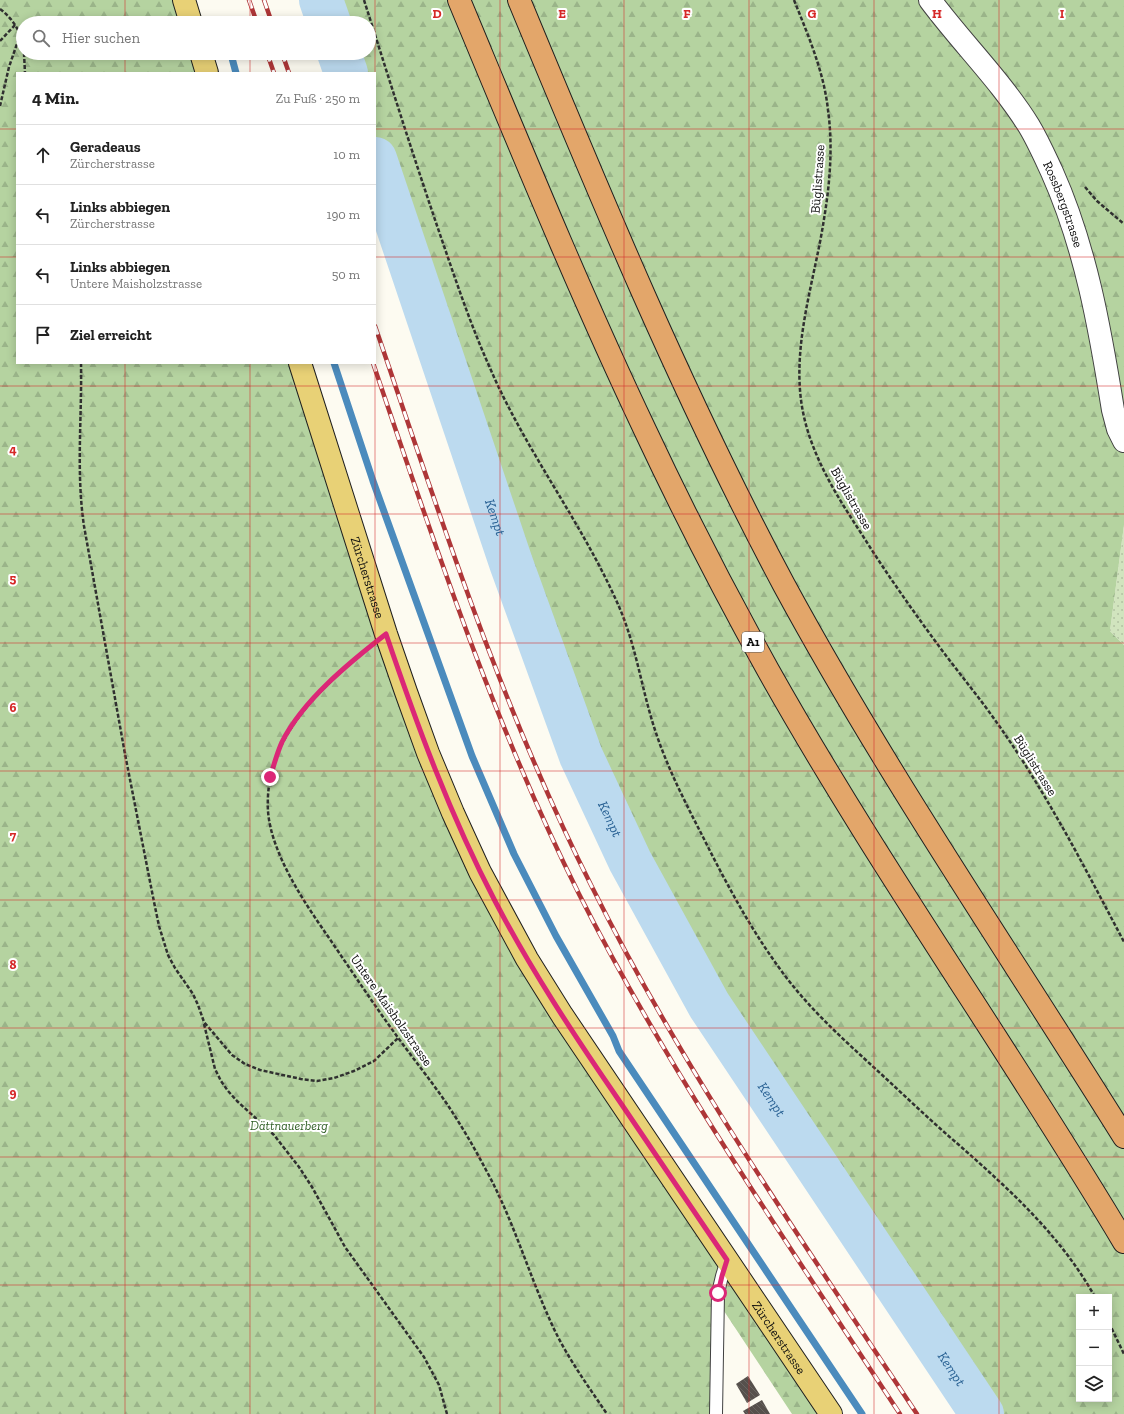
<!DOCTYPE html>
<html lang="de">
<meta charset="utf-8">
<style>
:root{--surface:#fff;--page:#f6f6f6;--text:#222;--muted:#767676;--line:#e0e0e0}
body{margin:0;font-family:"Zilla Slab",serif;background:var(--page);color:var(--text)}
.controls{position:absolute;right:12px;bottom:12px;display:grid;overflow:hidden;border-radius:0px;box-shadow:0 2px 10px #0003}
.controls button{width:36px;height:36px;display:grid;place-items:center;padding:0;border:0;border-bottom:1px solid var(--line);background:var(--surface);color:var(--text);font:20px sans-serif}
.stop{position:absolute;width:12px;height:12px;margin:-9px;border:3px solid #db2777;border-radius:50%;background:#fff}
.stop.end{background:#db2777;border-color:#fff;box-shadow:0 1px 4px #0008}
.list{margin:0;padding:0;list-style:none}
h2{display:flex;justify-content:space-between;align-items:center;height:52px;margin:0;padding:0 16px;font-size:17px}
h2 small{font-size:13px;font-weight:400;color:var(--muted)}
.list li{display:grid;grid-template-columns:26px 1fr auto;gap:12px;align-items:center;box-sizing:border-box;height:60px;padding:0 16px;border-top:1px solid var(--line)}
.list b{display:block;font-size:15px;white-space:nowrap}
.list p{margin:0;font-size:13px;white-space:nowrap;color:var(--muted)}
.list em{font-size:13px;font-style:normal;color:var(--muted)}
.icon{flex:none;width:22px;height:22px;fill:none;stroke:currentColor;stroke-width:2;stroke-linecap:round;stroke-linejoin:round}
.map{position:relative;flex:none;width:1124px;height:1414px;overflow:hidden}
.search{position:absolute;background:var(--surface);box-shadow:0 2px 10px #0003;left:16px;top:16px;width:360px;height:44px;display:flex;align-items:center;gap:10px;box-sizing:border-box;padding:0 14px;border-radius:22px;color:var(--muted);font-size:15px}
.panel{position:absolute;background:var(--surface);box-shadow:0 2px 10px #0003;left:16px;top:72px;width:360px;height:292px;border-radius:0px}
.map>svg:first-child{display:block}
</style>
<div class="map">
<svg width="1124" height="1414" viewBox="0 0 1124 1414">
<defs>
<pattern id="grass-dots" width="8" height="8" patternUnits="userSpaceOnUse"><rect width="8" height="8" fill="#d1e4be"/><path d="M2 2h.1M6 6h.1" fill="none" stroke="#b2c2a2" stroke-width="1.8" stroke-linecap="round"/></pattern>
<pattern id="forest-firs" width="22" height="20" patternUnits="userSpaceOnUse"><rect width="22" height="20" fill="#b5d3a0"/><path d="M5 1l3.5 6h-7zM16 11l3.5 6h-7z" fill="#9ab489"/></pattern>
<pattern id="building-back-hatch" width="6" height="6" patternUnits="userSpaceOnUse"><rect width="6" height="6" fill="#56504c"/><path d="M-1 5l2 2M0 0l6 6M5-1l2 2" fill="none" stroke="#696561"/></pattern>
</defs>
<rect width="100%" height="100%" fill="#fdfbf1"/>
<path fill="url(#grass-dots)" d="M1124 525V645L1110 631Z"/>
<g fill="url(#forest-firs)" fill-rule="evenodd">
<path d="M0 0H184L191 23H23V53H201L207 73H17V363H300L480 872 831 1414H792L718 1302 716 1414H0Z"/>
<path d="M302 0H1124V525L1110 631 1124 645V1414H993L944 1342 741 1034 621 815 505 516 434 394 375 217V73H327L320 53H369V23H310ZM1079 1297H1109V1399H1079Z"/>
</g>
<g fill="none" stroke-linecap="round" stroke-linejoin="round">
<g stroke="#4b8bbd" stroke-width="7">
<path d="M232 58 236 73"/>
<path d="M334 363 373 481 472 756 514 854 556 936 613 1036 619 1051 862 1414"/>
</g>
<g stroke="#bcdaef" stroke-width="44">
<path d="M321 0 329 23"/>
<path d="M339 53 346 73"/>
<path id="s1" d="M375 159 511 563 581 756 630 861 709 1005 982 1414"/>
</g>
</g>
<g fill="url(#building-back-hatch)">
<path d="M748 1376 760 1395 747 1403 736 1384Z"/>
<path d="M762 1400 770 1414H745L743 1411Z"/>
</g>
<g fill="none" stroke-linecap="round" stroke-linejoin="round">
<defs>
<path id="lane" d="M716 1414 718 1293 722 1276 727 1260"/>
<g id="street">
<path id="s2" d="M930 0C962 43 1001 81 1029 126 1038 141 1045 157 1052 172 1086 248 1100 329 1113 410L1118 429 1124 441"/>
</g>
<g id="primary">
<path d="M184 0 191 23"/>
<path d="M201 53 207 73"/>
<path id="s3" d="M300 363 386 634 406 692 428 753 453 813 480 872 527 959 562 1015 831 1414"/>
</g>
<g id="highway">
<path d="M459 0C519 144 578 289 645 430 683 511 724 591 768 670 878 866 1009 1049 1124 1242"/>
<path d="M519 0C601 198 683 396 784 585 887 775 1010 954 1124 1137"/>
</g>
</defs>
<use href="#lane" stroke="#414141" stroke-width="14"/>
<use href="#street" stroke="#414141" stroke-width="24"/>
<use href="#primary" stroke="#1f1f1f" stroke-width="24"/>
<use href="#highway" stroke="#1f1f1f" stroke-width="24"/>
<g stroke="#303030" stroke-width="2.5" stroke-dasharray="4 2" stroke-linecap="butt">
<path d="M364 0C390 82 416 165 444 246 458 287 472 328 490 368 526 452 584 525 620 609 637 649 642 692 656 733 668 769 686 804 703 837 726 883 750 928 780 969 808 1008 844 1040 880 1073 906 1097 932 1122 959 1145 1010 1190 1061 1236 1095 1297"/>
<path d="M794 0C808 35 824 72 828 110 833 146 830 183 824 219 814 285 788 354 805 421 815 461 838 498 861 533 886 573 913 611 941 649 959 673 978 696 995 720 1045 790 1084 866 1124 942"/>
<path d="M0 9C12 18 19 29 23 43"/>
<path d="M0 41 15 25"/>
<path d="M24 53 25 73"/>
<path d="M0 106 9 67 20 35"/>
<path d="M1085 187 1097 201 1124 224"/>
<path d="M81 363C82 418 76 472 84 526L125 754 154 902 159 926 168 955 175 968 193 994 198 1005 204 1022 232 1055 245 1064 260 1070 301 1079 317 1081 334 1078 354 1071 374 1061 398 1038"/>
<path d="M367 649C317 692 264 739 268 811 271 853 304 902 327 935 351 970 374 1005 399 1039 415 1061 432 1082 447 1104 461 1125 474 1147 486 1170 512 1217 527 1269 549 1318 564 1353 586 1383 607 1414"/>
<path d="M204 1024 215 1069 221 1081 228 1091 237 1101 274 1135 299 1167 312 1187 345 1247 424 1357 439 1385 447 1414"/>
<path d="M1109 1323 1124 1354"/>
</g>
<use href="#lane" stroke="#fff" stroke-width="12"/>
<use href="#street" stroke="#fff" stroke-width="22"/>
<use href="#primary" stroke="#e8d176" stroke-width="22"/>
<use href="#highway" stroke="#e3a66a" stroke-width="22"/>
<defs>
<g id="rail">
<path d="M249 0 257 23"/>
<path d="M264 0 272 23"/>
<path d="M267 53 274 73"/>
<path d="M282 53 289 73"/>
<path d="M375 326C440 516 501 707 592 887 684 1072 803 1242 917 1414"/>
<path d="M373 363C434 543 494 724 579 894 671 1076 788 1244 900 1414"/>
</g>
</defs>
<use href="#rail" stroke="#ae3638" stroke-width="4.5"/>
<use href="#rail" stroke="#fff" stroke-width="3" stroke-dasharray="9" stroke-linecap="butt"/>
</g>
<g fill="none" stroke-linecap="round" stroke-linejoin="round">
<path stroke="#db2777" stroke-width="5" d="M270 777C274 765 277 753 282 742 303 700 350 662 386 634 417 725 450 815 495 901 531 970 574 1035 618 1099 655 1153 691 1207 727 1260L722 1276 718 1293"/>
</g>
<path fill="none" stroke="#d62828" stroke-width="1" stroke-opacity="0.55" d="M125 0V23M250 0V23M375 0V73M500 0V1414M624 0V1414M749 0V1414M874 0V1414M999 0V1414M125 53V73M250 53V73M0 129H17M375 129H1124M0 257H17M375 257H1124M125 363V1414M250 363V1414M375 363V1414M0 386H1124M0 514H1124M0 643H1124M0 771H1124M0 900H1124M0 1028H1124M0 1157H1124M0 1285H1124"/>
<g text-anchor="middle" stroke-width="4" stroke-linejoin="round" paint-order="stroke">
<rect fill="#fff" stroke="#565656" stroke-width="1" x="742" y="632" width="22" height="20" rx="3"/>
<g font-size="12" font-weight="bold" fill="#0e0e0e">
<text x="753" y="646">A1</text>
</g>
<g font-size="13" fill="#0e0e0e" stroke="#fff">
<text transform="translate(817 179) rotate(-86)" y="5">Büglistrasse</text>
<text dy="5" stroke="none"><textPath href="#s2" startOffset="246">Rossbergstrasse</textPath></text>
<text transform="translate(852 498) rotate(60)" y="5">Büglistrasse</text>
<text dy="5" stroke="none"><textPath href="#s3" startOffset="225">Zürcherstrasse</textPath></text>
<text transform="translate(1036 765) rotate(58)" y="5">Büglistrasse</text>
<text transform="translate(392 1010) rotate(55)" y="5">Untere Maisholzstrasse</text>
<text dy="5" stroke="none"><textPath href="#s3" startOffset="1094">Zürcherstrasse</textPath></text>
</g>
<g font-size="13" font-style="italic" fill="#305f26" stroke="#fff">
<text x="289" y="1130">Dättnauerberg</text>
</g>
<g font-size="14" font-style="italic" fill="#265f92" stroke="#fff">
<text dy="5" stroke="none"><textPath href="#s1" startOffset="378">Kempt</textPath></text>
<text dy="5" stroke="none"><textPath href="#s1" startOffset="701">Kempt</textPath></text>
<text dy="5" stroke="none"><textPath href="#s1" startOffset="1025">Kempt</textPath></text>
<text dy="5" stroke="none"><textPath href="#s1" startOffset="1349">Kempt</textPath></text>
</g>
</g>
<g font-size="13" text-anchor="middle" font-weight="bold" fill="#d62828" stroke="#fff" stroke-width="4" stroke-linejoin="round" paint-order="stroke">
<text x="437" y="18">D</text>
<text x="562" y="18">E</text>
<text x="687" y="18">F</text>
<text x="812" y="18">G</text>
<text x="937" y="18">H</text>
<text x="1062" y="18">I</text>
<text x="13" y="454">4</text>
<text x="13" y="583">5</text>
<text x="13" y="712">6</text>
<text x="13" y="840">7</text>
<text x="13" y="969">8</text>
<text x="13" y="1097">9</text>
</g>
</svg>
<div class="controls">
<button>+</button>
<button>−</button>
<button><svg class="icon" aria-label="layers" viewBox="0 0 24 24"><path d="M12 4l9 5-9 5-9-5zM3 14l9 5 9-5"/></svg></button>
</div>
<div class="stop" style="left:718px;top:1293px"></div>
<div class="stop end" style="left:270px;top:777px"></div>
<div class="search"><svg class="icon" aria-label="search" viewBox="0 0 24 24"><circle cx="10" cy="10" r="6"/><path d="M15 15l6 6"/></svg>Hier suchen</div>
<section class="panel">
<h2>4 Min.<small>Zu Fuß · 250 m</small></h2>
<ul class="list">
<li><svg class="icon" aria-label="ahead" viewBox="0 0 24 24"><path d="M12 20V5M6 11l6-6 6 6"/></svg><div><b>Geradeaus</b><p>Zürcherstrasse</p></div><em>10 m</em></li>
<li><svg class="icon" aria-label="left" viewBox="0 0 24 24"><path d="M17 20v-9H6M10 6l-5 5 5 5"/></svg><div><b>Links abbiegen</b><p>Zürcherstrasse</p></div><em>190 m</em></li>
<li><svg class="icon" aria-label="left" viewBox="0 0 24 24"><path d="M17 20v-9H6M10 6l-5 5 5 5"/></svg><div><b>Links abbiegen</b><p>Untere Maisholzstrasse</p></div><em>50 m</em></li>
<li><svg class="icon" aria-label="arrive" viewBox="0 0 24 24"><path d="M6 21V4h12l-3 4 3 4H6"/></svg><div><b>Ziel erreicht</b></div></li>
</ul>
</section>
</div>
